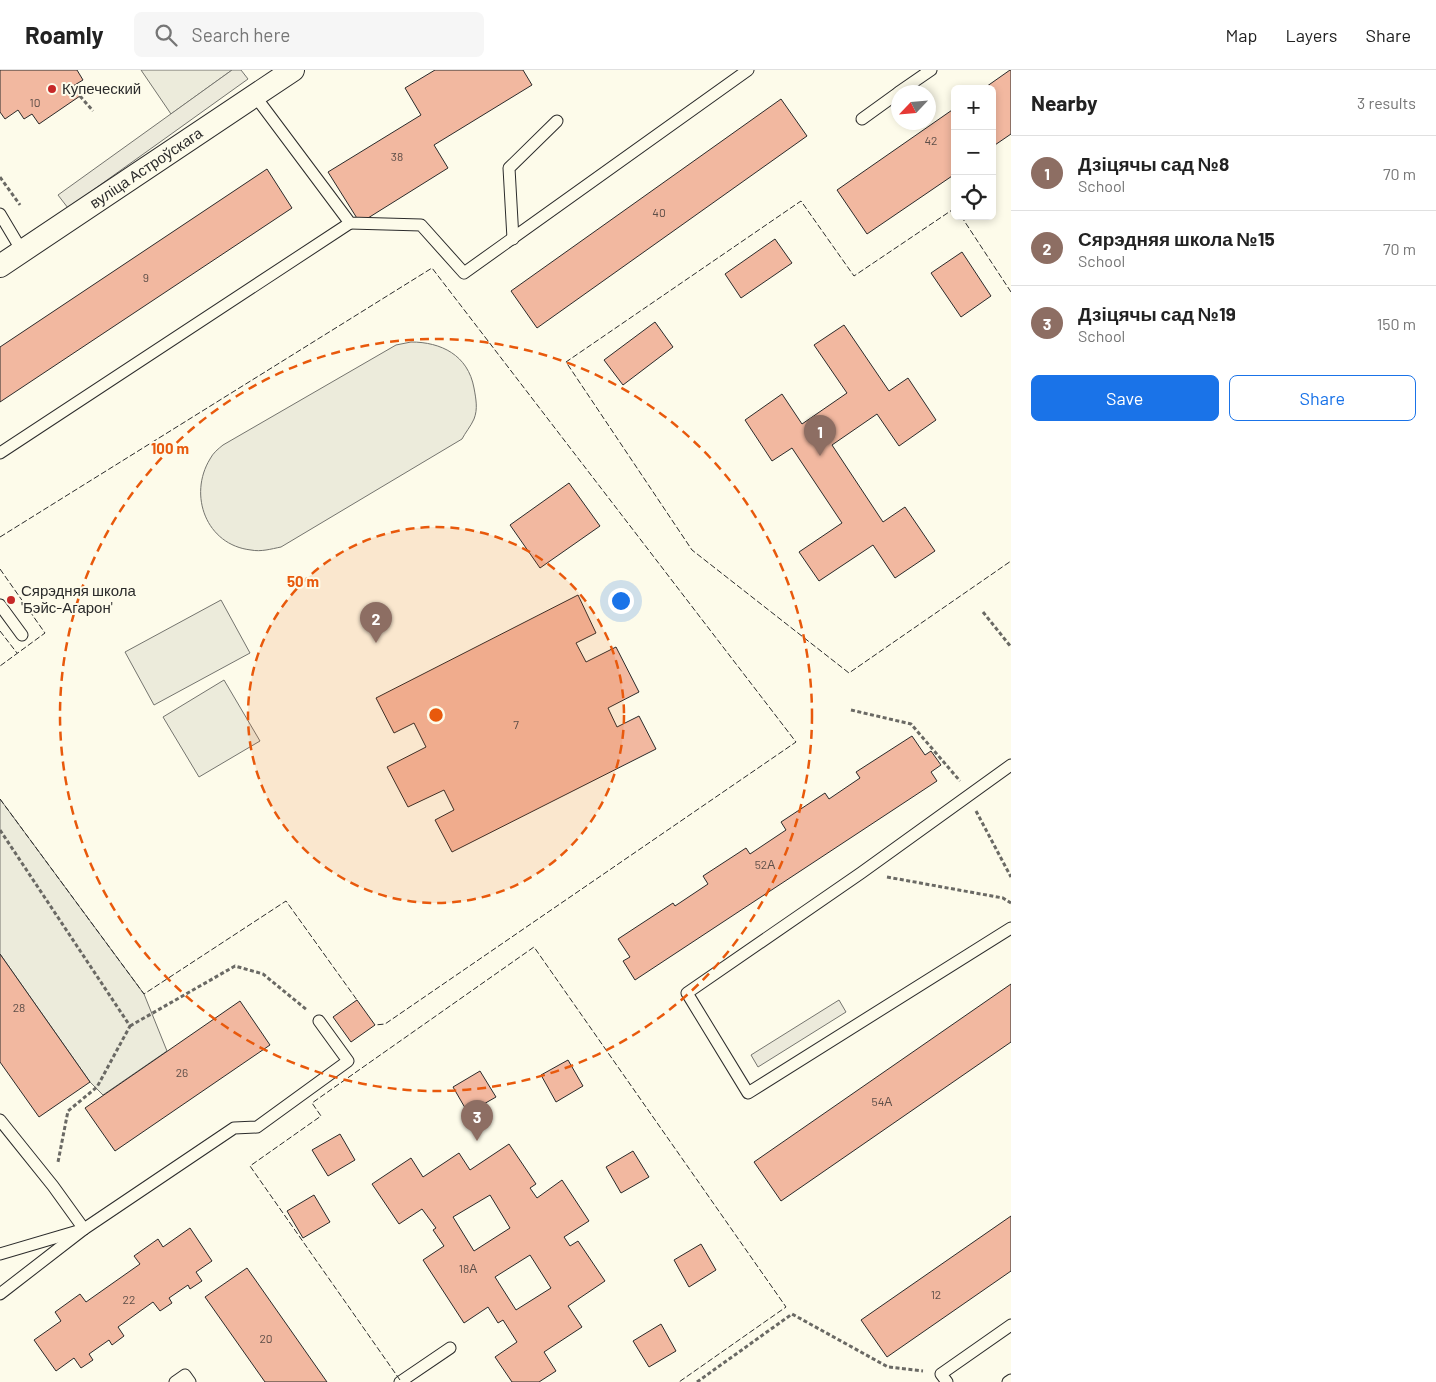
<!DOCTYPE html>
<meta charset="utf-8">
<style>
:root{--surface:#fff;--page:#f6f6f6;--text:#222;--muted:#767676;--line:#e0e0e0;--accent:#1a73e8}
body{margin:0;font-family:Barlow,sans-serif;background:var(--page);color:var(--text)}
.controls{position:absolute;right:15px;top:15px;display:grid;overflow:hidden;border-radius:8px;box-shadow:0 2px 8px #0003}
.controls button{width:45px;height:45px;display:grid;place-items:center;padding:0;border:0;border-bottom:1px solid var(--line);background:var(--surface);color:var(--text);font:25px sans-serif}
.compass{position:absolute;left:891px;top:15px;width:45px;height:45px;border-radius:50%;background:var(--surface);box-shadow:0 2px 8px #0003;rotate:244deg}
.you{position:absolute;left:620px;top:530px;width:18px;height:18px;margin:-12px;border:4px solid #fff;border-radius:50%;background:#1a73e8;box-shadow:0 0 0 8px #1a73e833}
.badge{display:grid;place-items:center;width:32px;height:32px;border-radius:50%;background:var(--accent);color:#fff;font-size:16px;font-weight:700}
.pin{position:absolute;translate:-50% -41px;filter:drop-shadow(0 1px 2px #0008)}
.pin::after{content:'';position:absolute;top:26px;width:18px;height:15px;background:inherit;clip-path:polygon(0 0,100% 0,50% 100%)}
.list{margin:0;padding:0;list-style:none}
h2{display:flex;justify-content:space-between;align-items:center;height:65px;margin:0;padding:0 20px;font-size:21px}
h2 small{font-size:16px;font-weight:400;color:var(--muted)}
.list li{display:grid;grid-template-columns:32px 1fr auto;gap:15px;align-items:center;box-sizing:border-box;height:75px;padding:0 20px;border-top:1px solid var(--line)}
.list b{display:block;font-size:19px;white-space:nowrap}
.list p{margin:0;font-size:16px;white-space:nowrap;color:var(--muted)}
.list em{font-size:16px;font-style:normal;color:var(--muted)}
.actions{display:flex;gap:10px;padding:15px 20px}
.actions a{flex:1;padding:11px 0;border:1px solid var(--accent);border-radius:8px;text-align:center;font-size:18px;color:var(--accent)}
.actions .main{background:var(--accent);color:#fff}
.icon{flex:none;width:28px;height:28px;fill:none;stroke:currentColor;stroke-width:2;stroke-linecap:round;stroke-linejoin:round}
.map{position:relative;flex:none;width:1011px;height:1312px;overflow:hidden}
header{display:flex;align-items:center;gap:30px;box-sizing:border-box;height:70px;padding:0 25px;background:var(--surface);border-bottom:1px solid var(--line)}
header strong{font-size:24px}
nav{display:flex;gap:28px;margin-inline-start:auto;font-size:18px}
.search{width:350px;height:45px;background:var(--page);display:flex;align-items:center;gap:12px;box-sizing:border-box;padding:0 18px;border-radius:8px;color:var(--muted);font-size:19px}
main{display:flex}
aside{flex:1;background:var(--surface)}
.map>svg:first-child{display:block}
</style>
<header>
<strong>Roamly</strong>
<div class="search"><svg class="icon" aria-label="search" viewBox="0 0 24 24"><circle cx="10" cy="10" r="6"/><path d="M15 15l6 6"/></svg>Search here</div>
<nav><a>Map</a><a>Layers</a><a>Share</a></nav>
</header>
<main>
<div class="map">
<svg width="1011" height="1312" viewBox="0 0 1011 1312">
<rect width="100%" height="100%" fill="#fdfbea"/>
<g fill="#ecebdb" stroke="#74746e">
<path d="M141 0H232L171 44Z"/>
<path d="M411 272C441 272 468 285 474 318 476 329 478 339 474 349 471 356 465 363 462 369L281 477C271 479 261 482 251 480 206 475 188 425 210 389 213 383 218 379 223 375L396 275Z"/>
<path d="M221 530 250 583 154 635 125 582Z"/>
<path d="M224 610 260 671 199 707 163 647Z"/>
<path d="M0 729 144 924 167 981 103 1025 90 1012 0 884Z"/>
</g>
<g fill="#eceadb" stroke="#74746e">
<path d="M232 0H241L248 9 68 138 58 125Z"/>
<path d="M839 930 846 942 758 997 751 985Z"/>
</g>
<g fill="#f2b8a0" stroke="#2b2b2b" fill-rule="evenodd">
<path d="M0 0H77L83 10 73 16 80 26 39 54 32 44 24 49 18 40 5 49 0 42Z"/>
<path d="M435 0H523L532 15 434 75 448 98 360 153 328 102 421 45 405 18Z"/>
<path d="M1010 0H1011V64L992 77V19H983Z"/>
<path d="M781 29 807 66 537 258 511 221Z"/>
<path d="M955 38V104L867 164 837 120Z"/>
<path d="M267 99 292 138 0 332V277Z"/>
<path d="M775 169 792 193 741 228 725 204Z"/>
<path d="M962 182 991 226 961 247 931 203Z"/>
<path d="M655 252 673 277 623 315 604 290Z"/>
<path d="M844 255 889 321 908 308 936 350 899 376 877 344 832 375 883 452 905 437 935 481 895 508 873 475 819 511 799 482 842 453 792 378 772 391 745 350 782 324 802 354 847 323 814 275Z"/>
<path d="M569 413 600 456 540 498 510 455Z"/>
<path d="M578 525 596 563 576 573 586 592 616 577 639 622 608 638 617 657 639 646 656 679 452 782 435 750 454 740 444 720 408 737 387 697 426 677 414 653 394 663 376 628Z"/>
<path d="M912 666 925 685 931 681 941 695 931 702 937 711 635 910 623 891 630 887 618 869 673 833 675 836 708 814 703 806 746 778 750 784 786 760 781 752 825 723 829 729 860 708 856 702Z"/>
<path d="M0 884 90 1012 39 1047 0 992Z"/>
<path d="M1011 914V972L781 1131 754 1092Z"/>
<path d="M357 930 375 955 351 972 333 947Z"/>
<path d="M240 931 270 975 115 1081 85 1038Z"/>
<path d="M568 990 583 1016 556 1032 541 1005Z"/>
<path d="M480 1001 496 1027 468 1043 453 1017Z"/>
<path d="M340 1064 355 1090 328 1106 312 1080Z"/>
<path d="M509 1074 536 1114 530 1118 537 1128 562 1110 589 1151 564 1167 570 1176 578 1171 605 1211 568 1236 582 1257 544 1282 556 1301 539 1312H512L495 1287 517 1272 503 1250 498 1253 488 1237 464 1253 423 1190 444 1176 433 1160 436 1158 422 1139 399 1154 372 1114 411 1088 423 1107 459 1083 470 1100ZM490 1125 510 1158 474 1181 453 1147ZM530 1185 551 1218 516 1240 495 1207Z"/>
<path d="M633 1081 649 1107 621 1123 606 1097Z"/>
<path d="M314 1125 330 1152 303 1168 287 1141Z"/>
<path d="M1011 1146V1201L887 1287 861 1250Z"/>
<path d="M190 1158 212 1191 196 1202 202 1211 190 1219 188 1215 169 1228 172 1233 160 1241 153 1232 118 1257 124 1266 112 1275 109 1270 89 1284 93 1290 81 1298 74 1288 56 1301 34 1270 61 1251 55 1242 80 1224 86 1232 140 1194 134 1186 158 1169 163 1177Z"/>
<path d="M701 1174 716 1200 689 1217 674 1190Z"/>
<path d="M247 1198 327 1312H265L205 1227Z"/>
<path d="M661 1254 676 1281 649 1297 633 1271Z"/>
</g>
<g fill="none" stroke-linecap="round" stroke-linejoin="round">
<defs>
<g id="lane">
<path d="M899 22 931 0"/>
<path d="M255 26 350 153 421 155 464 203 748 0"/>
<path d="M862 49 898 23"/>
<path d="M0 144 22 181"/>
<path d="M513 169 509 98 557 51"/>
<path d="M0 383 350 153"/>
<path d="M0 535 22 565"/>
<path d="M1011 695 861 803 687 923 748 1023 1011 858"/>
<path d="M0 1050 53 1116 84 1159 234 1058 257 1057 348 991 319 951"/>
<path d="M0 1184 78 1161"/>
<path d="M0 1224 84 1159"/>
<path d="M175 1312 185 1305 190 1312"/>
<path d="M400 1312 450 1278"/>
<path d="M947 1312 941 1304 1011 1255"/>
<path d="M1008 1312 1011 1310"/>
</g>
<g id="street">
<path id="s1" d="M0 196 293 0"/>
</g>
</defs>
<use href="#lane" stroke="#2b2b2b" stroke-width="13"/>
<use href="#street" stroke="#2b2b2b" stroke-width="24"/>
<g stroke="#6a6964" stroke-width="3" stroke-dasharray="4 2.5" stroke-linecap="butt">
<path d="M80 26 93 41"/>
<path d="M0 107 20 135"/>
<path d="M983 542 1011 577"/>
<path d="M851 640 911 654 960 711"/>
<path d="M976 741 1011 807"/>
<path d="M0 760 130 956 97 1017 68 1041 58 1092"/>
<path d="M887 807 1003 828 1011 833"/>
<path d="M130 956 235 896 263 904 307 940"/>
<path d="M697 1312 792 1244 888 1297 923 1301"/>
</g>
<use href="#lane" stroke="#fdfbea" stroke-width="11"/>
<use href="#street" stroke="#fdfbea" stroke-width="22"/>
<g stroke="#2b2b2b" stroke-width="1" stroke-dasharray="6 2.5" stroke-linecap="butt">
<path d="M955 138 854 206 801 131 566 292 692 480 849 603 1011 491"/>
<path d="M961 146 1011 222"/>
<path d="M0 467 432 198 796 672 385 954 375 955"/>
<path d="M0 499 45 563 0 596"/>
<path d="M0 561 17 583"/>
<path d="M0 729 144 924 286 831 357 930"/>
<path d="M400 1310 250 1096 321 1046 312 1033 534 877 786 1237 679 1312"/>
</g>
</g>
<circle cx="436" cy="645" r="188" fill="#e8590c" fill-opacity=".12"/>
<g fill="none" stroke="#e8590c" stroke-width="2.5" stroke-dasharray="9 6">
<circle cx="436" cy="645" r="188"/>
<circle cx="436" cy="645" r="376"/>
</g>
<g fill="#c62828" stroke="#fdfbea" stroke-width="2">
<circle cx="52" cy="19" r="5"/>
<circle cx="11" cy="530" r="5"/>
</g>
<g text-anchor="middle" stroke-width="4" stroke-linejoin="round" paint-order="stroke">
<g font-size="12" fill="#5d4e48">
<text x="35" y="37">10</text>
<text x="931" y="75">42</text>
<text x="397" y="91">38</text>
<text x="659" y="147">40</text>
<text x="146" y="212">9</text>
<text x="516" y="659">7</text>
<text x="765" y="799">52А</text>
<text x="19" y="942">28</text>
<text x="182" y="1007">26</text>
<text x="882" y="1036">54А</text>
<text x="468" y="1203">18А</text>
<text x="936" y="1229">12</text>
<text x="129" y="1234">22</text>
<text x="266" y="1273">20</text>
</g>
<g font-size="15" fill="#2b2b2b" stroke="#fdfbea" text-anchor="start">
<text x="62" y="24">Купеческий</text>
<text x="21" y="526">Сярэдняя школа<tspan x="21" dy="17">'Бэйс-Агарон'</tspan></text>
</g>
<g font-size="15" fill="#2b2b2b" stroke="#fdfbea">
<text dy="5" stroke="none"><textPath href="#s1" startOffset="176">вуліца Астроўскага</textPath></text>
</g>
</g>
<circle cx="436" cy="645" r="8" fill="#e8590c" stroke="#fdfbea" stroke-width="2.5"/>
<g font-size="15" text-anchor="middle" font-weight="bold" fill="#e8590c" stroke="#fdfbea" stroke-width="4" stroke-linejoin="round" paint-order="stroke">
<text x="170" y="384">100 m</text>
<text x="303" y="517">50 m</text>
</g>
</svg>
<div class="controls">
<button>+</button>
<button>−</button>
<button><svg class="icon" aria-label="locate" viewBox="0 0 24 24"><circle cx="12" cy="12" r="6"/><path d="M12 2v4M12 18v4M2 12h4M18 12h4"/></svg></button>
</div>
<svg class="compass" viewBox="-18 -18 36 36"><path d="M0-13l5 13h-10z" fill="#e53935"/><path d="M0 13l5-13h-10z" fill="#767676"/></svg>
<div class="you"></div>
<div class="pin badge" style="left:820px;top:386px;background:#8d6e63">1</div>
<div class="pin badge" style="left:376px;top:573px;background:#8d6e63">2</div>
<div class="pin badge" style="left:477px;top:1071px;background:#8d6e63">3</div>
</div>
<aside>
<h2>Nearby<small>3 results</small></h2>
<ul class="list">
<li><span class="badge" style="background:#8d6e63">1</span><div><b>Дзіцячы сад №8</b><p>School</p></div><em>70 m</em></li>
<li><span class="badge" style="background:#8d6e63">2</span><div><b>Сярэдняя школа №15</b><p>School</p></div><em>70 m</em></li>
<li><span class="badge" style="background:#8d6e63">3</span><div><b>Дзіцячы сад №19</b><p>School</p></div><em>150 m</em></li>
</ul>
<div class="actions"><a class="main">Save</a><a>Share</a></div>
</aside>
</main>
